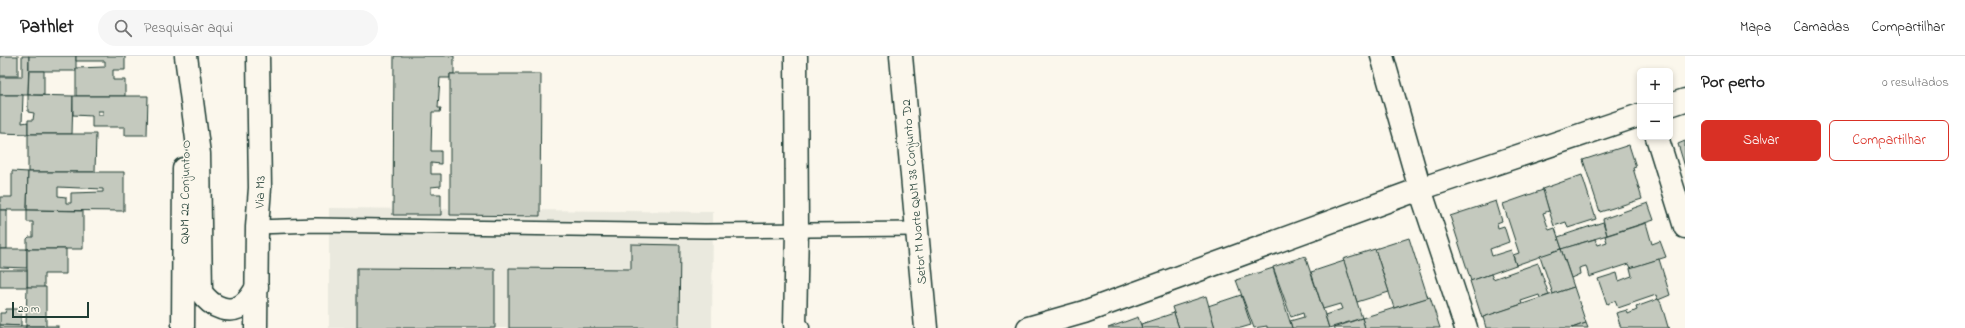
<!DOCTYPE html>
<html lang="pt">
<meta charset="utf-8">
<style>
:root{--surface:#fff;--page:#f6f6f6;--text:#222;--muted:#767676;--line:#e0e0e0;--accent:#d93025}
body{margin:0;font-family:"Indie Flower",sans-serif;background:var(--page);color:var(--text)}
.controls{position:absolute;right:12px;top:12px;display:grid;overflow:hidden;border-radius:6px;box-shadow:0 2px 6px #0003}
.controls button{width:36px;height:36px;display:grid;place-items:center;padding:0;border:0;border-bottom:1px solid var(--line);background:var(--surface);color:var(--text);font:20px sans-serif}
.scale{position:absolute;left:12px;bottom:10px;width:77px;box-sizing:border-box;padding-left:4px;border:2px solid #1f3d34;border-top:0;font-size:11px;line-height:14px;white-space:nowrap;color:#1f3d34;-webkit-text-stroke:3px #fbf7ec;paint-order:stroke}
.list{margin:0;padding:0;list-style:none}
h2{display:flex;justify-content:space-between;align-items:center;height:52px;margin:0;padding:0 16px;font-size:17px}
h2 small{font-size:13px;font-weight:400;color:var(--muted)}
.actions{display:flex;gap:8px;padding:12px 16px}
.actions a{flex:1;padding:9px 0;border:1px solid var(--accent);border-radius:6px;text-align:center;font-size:14px;color:var(--accent)}
.actions .main{background:var(--accent);color:#fff}
.icon{flex:none;width:22px;height:22px;fill:none;stroke:currentColor;stroke-width:2;stroke-linecap:round;stroke-linejoin:round}
.map{position:relative;flex:none;width:1685px;height:272px;overflow:hidden}
header{display:flex;align-items:center;gap:24px;box-sizing:border-box;height:56px;padding:0 20px;background:var(--surface);border-bottom:1px solid var(--line)}
header strong{font-size:19px}
nav{display:flex;gap:22px;margin-inline-start:auto;font-size:14px}
.search{width:280px;height:36px;background:var(--page);display:flex;align-items:center;gap:10px;box-sizing:border-box;padding:0 14px;border-radius:22px;color:var(--muted);font-size:15px}
main{display:flex}
aside{flex:1;background:var(--surface)}
.map>svg:first-child{display:block}
</style>
<header>
<strong>Pathlet</strong>
<div class="search"><svg class="icon" aria-label="search" viewBox="0 0 24 24"><circle cx="10" cy="10" r="6"/><path d="M15 15l6 6"/></svg>Pesquisar aqui</div>
<nav><a>Mapa</a><a>Camadas</a><a>Compartilhar</a></nav>
</header>
<main>
<div class="map">
<svg width="1685" height="272" viewBox="0 0 1685 272">
<rect width="100%" height="100%" fill="#fbf7ec"/>
<filter id="ink" filterUnits="userSpaceOnUse"><feTurbulence type="fractalNoise" baseFrequency=".025" numOctaves="2"/><feDisplacementMap in="SourceGraphic" scale="8" xChannelSelector="R" yChannelSelector="G"/><feConvolveMatrix kernelMatrix="1 2 1 2 8 2 1 2 1" color-interpolation-filters="sRGB"/></filter>
<g filter="url(#ink)">
<path fill="#eae9de" d="M329 152 713 156 712 272H329Z"/>
<g fill="#c4c9be" stroke="#1f3d34" fill-rule="evenodd">
<rect x="0" y="0" width="18" height="20"/>
<path d="M22 0H29L28 39H0V21H22Z"/>
<rect x="29" y="0" width="47" height="15"/>
<path d="M76 0H125V14H113V24H125V40H76V12L105 11V5H76Z"/>
<path d="M394 0H454V18H450V22H440L438 52H441L440 56H432L431 95H441V108L431 107V118H441V130L431 131V138H441V159H393Z"/>
<path d="M29 15H44V39H28Z"/>
<path d="M450 18H541L540 160 450 159Z"/>
<path d="M0 39H23L22 67 28 66V78L0 77Z"/>
<path d="M28 39 73 40 72 78H28V64H33L34 57 28 56Z"/>
<path d="M73 40H148L147 79H125V71H92V60L73 59ZM98 55H103V59H98Z"/>
<path d="M28 78H96L95 116H28Z"/>
<path d="M1685 85V111L1678 88Z"/>
<path d="M1629 89 1636 111 1633 112 1642 143 1600 156 1583 104Z"/>
<path d="M12 115 28 116 27 154H0V141H12Z"/>
<path d="M28 116H124V155L27 154ZM58 131 103 133V136L71 137V147H66V141L58 140Z"/>
<path d="M1582 119 1596 163 1568 172 1566 166 1554 170 1542 133Z"/>
<path d="M1543 134 1549 155 1543 157 1549 174 1555 172 1562 193 1516 209 1513 199 1519 197 1503 148Z"/>
<path d="M1496 145 1502 165 1497 167 1498 172 1504 170 1509 186 1490 193 1492 200 1511 194 1516 209 1471 225 1450 160Z"/>
<path d="M1648 147 1654 164 1607 179 1603 163Z"/>
<rect x="0" y="154" width="7" height="39"/>
<path d="M27 154 83 155V193H27V183L29 181H33V166H27Z"/>
<path d="M1603 166 1607 179 1562 193 1558 181Z"/>
<path d="M1646 167 1652 188 1660 185 1666 201 1631 212 1629 208 1589 221 1586 210 1579 212 1580 218 1571 222 1561 193 1595 183 1598 189 1607 186 1605 180Z"/>
<path d="M1409 182 1428 242 1394 252 1375 193Z"/>
<path d="M631 188 680 189 679 272H509V212L631 213Z"/>
<path d="M0 193H27V212L0 211Z"/>
<path d="M27 193H66V218H44V232L27 231Z"/>
<path d="M1375 193 1389 236 1357 246 1343 203Z"/>
<path d="M1561 193 1574 231 1553 238 1540 200Z"/>
<path d="M1305 200 1323 253 1329 272H1292L1290 265 1304 261 1303 257 1291 261 1273 211Z"/>
<path d="M1659 203 1670 239 1658 244 1656 239 1618 252 1615 245 1607 248 1598 223 1617 217 1619 225 1629 221 1632 220 1630 212Z"/>
<path d="M1344 205 1362 262 1329 272 1325 259 1342 253 1340 248 1323 253 1311 216Z"/>
<path d="M1538 207 1549 239 1540 242 1539 239 1521 245 1522 248 1482 262 1470 225 1491 218 1493 223Z"/>
<path d="M357 212 495 213V272H357Z"/>
<path d="M1273 212 1292 272H1267V270L1254 272 1236 224Z"/>
<rect x="0" y="214" width="27" height="17"/>
<path d="M27 231H46V270H26Z"/>
<path d="M1574 231 1586 267 1572 272H1486L1483 261Z"/>
<path d="M1241 239 1251 269 1241 272H1215L1208 250Z"/>
<path d="M1206 240 1215 272H1179L1172 251Z"/>
<path d="M1430 241 1440 272H1365L1362 262Z"/>
<path d="M1658 243 1661 247 1668 271 1670 272H1621L1616 257 1627 254 1628 258 1637 254 1636 251Z"/>
<path d="M6 253H21V270L0 269V257H5Z"/>
<path d="M1174 257 1179 272H1142L1141 268Z"/>
<path d="M1138 261 1142 272H1108Z"/>
<path d="M1362 262 1365 272H1333Z"/>
<path d="M1586 267 1588 272H1572Z"/>
<path d="M0 269 26 270V272H0Z"/>
<rect x="26" y="270" width="32" height="2"/>
</g>
<g fill="none" stroke-linecap="round" stroke-linejoin="round">
<defs>
<path id="lane" d="M257 171 316 169 705 175 917 173"/>
<g id="street">
<path d="M796 0 797 174 795 269 798 272"/>
<path d="M901 0 926 272"/>
<path d="M1382 0 1420 133 1466 272"/>
<path d="M1670 49 1685 44"/>
<path d="M1657 81 1685 171"/>
<path d="M1028 272 1084 256 1420 133 1640 59"/>
</g>
<g id="secondary">
<path d="M186 0 199 98 201 236C211 251 231 261 246 246 251 242 254 236 257 231"/>
<path d="M183 272 184 113"/>
<path d="M256 272 257 171 260 132 258 0"/>
</g>
</defs>
<use href="#lane" stroke="#1f3d34" stroke-width="16"/>
<use href="#street" stroke="#1f3d34" stroke-width="25"/>
<use href="#secondary" stroke="#1f3d34" stroke-width="25"/>
<use href="#lane" stroke="#fbf7ec" stroke-width="13"/>
<use href="#street" stroke="#fbf7ec" stroke-width="22"/>
<use href="#secondary" stroke="#fbf7ec" stroke-width="22"/>
</g>
</g>
<g text-anchor="middle" stroke-width="3" stroke-linejoin="round" paint-order="stroke">
<g font-size="13" fill="#1f3d34" stroke="#fbf7ec">
<text transform="translate(184 136) rotate(-89)" y="5">QNM 22 Conjunto O</text>
<text transform="translate(259 136) rotate(-88)" y="5">Via M3</text>
<text transform="translate(913 136) rotate(-95)" y="5">Setor M Norte QNM 38 Conjunto D2</text>
</g>
</g>
</svg>
<div class="controls">
<button>+</button>
<button>−</button>
</div>
<div class="scale">20 m</div>
</div>
<aside>
<h2>Por perto<small>0 resultados</small></h2>
<ul class="list">
</ul>
<div class="actions"><a class="main">Salvar</a><a>Compartilhar</a></div>
</aside>
</main>
